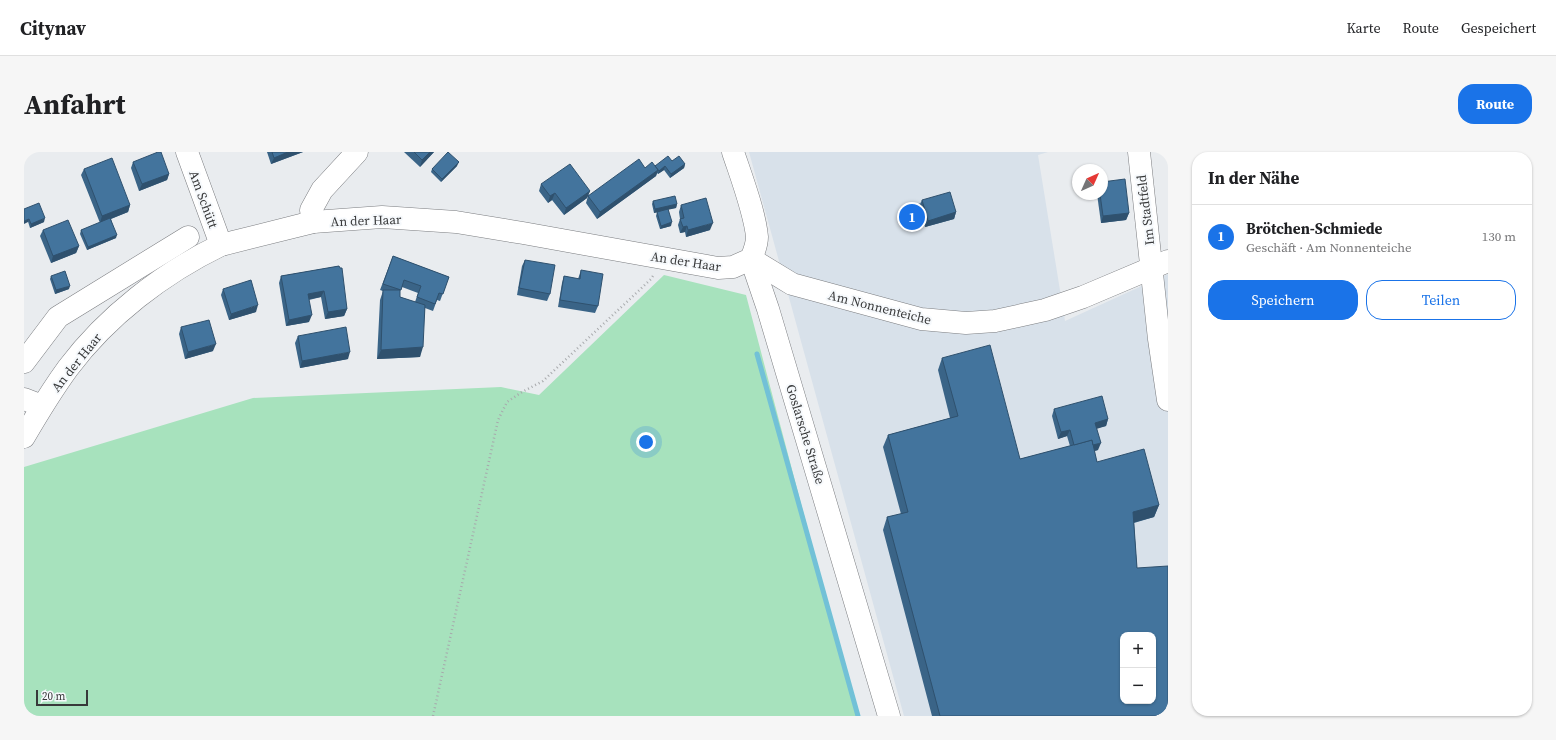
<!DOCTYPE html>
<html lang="de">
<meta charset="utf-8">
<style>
:root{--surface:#fff;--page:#f6f6f6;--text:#202124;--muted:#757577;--line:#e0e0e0;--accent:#1a73e8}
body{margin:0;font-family:"Source Serif 4",serif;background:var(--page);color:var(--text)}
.controls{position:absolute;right:12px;bottom:12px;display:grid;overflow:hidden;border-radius:8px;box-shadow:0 1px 3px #0004}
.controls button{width:36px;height:36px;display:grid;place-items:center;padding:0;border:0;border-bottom:1px solid var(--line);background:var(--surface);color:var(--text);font:20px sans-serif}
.compass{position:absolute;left:1048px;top:12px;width:36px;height:36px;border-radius:50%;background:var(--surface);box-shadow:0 1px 3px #0004;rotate:45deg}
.scale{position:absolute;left:12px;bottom:10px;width:52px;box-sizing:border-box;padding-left:4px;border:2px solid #38393a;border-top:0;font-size:11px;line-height:14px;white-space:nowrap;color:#38393a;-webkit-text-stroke:3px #f6f9fc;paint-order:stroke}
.you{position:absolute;left:622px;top:290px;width:14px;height:14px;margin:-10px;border:3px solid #fff;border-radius:50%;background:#1a73e8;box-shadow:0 0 0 6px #1a73e833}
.badge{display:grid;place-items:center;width:26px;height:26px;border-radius:50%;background:var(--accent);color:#fff;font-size:13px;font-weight:700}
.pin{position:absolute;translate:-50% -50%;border:2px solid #fff;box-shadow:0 1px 4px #0006}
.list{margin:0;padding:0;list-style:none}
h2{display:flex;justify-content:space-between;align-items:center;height:52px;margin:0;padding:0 16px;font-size:17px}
h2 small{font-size:13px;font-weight:400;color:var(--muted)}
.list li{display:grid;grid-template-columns:26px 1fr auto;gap:12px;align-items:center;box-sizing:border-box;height:64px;padding:0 16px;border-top:1px solid var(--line)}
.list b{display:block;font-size:15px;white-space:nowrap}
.list p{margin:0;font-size:13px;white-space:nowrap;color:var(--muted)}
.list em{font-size:13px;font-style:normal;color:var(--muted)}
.actions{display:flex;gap:8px;padding:12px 16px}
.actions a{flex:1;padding:9px 0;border:1px solid var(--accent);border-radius:16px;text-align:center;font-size:14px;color:var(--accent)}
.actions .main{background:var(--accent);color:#fff}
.map{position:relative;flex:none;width:1144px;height:564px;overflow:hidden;border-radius:16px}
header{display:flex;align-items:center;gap:24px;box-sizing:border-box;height:56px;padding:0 20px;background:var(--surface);border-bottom:1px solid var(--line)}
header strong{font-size:19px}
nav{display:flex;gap:22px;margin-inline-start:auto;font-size:14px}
.intro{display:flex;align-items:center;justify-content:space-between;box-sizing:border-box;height:96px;padding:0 24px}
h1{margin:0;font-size:28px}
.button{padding:10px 18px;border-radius:16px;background:var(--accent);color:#fff;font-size:14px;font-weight:700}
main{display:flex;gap:24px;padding:0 24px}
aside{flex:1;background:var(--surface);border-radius:16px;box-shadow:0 1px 3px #0004}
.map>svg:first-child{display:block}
</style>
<header>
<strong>Citynav</strong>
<nav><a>Karte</a><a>Route</a><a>Gespeichert</a></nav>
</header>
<div class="intro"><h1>Anfahrt</h1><a class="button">Route</a></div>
<main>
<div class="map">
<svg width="1144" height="564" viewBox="0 0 1144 564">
<rect width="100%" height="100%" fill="#e9ecef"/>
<path fill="#d8e1ea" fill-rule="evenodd" d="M725 0H1024L1014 3 1041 169 1144 122V564H880ZM1099 483H1129V549H1099Z"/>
<path fill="#a7e2bd" d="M640 123 722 143 833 564H0V315L229 246 477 235 515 243Z"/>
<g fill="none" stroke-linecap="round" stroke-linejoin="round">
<path stroke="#72c1d7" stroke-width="5" d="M733 202 834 564"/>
<defs>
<g id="minor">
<path d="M163 0 197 93"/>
<path d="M709 0C717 24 731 61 733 85 733 93 730 100 727 107L744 157 865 564"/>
<path d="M1115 0 1135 187 1144 248"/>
<path d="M289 70 287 58 298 38 333 0"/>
<path d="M727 107 768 132 897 167 942 171 971 169 1021 158 1059 145 1144 109"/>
<path d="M0 210 34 165 164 85"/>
<path d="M0 247 18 254"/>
<path d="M0 285C14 261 28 238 44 216 83 164 139 121 197 93L289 70 358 65 432 70 499 81 694 116 709 115 727 107"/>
</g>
</defs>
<use href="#minor" stroke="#7b7d80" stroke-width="23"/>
<path stroke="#a7a9ac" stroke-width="2.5" stroke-dasharray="1 3" stroke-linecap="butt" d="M409 564 474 268 483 250 498 240 519 229 627 127 629 124"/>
<use href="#minor" stroke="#fff" stroke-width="22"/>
</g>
<g fill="#3a6487" fill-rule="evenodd">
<path d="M243 0H279L247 12Z"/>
<path d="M380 0H410L396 15Z"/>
<path d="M648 9 661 12 660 16 646 26 640 18 634 22 633 21 632 24 573 67 562 51 564 44 621 16Z"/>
<path d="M109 10 145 22 143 28 115 39 107 16Z"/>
<path d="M433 14 417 30 407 20 408 17Z"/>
<path d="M60 17 106 53 104 60 87 67 92 86 63 98 56 82 57 78 76 71 57 23Z"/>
<path d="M517 32 566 39 563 46 540 63 528 48 524 51 515 39Z"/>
<path d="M1073 42H1078L1105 61 1102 68 1077 71Z"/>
<path d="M898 48 932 60 930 67 901 75 900 71 882 77 877 60 878 56 896 52Z"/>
<path d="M629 49 653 52 652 56 644 57 647 74 636 77 632 64 633 60 630 61 628 52Z"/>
<path d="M657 53 686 78 662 85 661 80 656 81 654 73 656 67 655 60Z"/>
<path d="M0 57 20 70 6 76Z"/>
<path d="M19 78 55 94 52 101 27 111 16 84Z"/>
<path d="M369 104 425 125 416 149 413 148 409 159 401 156 396 205 353 207 356 148 359 139 356 138ZM378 135 394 141 391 150 376 145V139Z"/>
<path d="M501 108 526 142 523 149 493 143 498 114Z"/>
<path d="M315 114 323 157 320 164 301 167 297 145 285 148V170L262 174 255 131 257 124Z"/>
<path d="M557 118 574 154 571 161 534 155 538 131 540 124 554 127Z"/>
<path d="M27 124 45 137 31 142 26 127Z"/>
<path d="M199 137 232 160 205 168 197 143Z"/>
<path d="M157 175 189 199 161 207 155 182Z"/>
<path d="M274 184 324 207 276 216 271 191Z"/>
<path d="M918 206 996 307 1046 294 1043 284 1034 287 1028 264 1030 257 1084 267 1082 274 1073 276 1074 298 1070 299 1073 310 1135 353 1130 365 1110 371 1113 416 1144 564H908L859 378 863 365 877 362 859 295 864 283 926 266 914 218Z"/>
</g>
<g fill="#2f516e">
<path d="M264 0H279L247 12 250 6Z"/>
<path d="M406 0H410L396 15 398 8Z"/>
<path d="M435 10 433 14 417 30 418 27Z"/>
<path d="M661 12 660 16 646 26 647 22Z"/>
<path d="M641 14 640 18 634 22 635 19Z"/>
<path d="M634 18 632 24 573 67 576 60Z"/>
<path d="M145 22 143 28 115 39 118 32Z"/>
<path d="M566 39 563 46 540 63 542 56Z"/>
<path d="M531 41 528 48 524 51 526 44Z"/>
<path d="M653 52 652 56 630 61 631 57Z"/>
<path d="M106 53 104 60 76 71 78 64Z"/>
<path d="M932 60 930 67 901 75 904 69Z"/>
<path d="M1105 61 1102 68 1077 71 1079 64Z"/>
<path d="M21 66 20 70 6 76 7 72Z"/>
<path d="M5 67 4 70 0 72V69Z"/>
<path d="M901 67 900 71 882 77 883 73Z"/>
<path d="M648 70 647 74 636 77 637 74Z"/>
<path d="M689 71 686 78 662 85 664 78Z"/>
<path d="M663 74 661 80 656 81 659 75Z"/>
<path d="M93 83 92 86 63 98 64 95Z"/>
<path d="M55 94 52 101 27 111 29 104Z"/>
<path d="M46 134 45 137 31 142 32 138Z"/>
<path d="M300 139 297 145 281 148 284 142Z"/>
<path d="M234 153 232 160 205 168 207 162Z"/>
<path d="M323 157 320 164 301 167 304 160Z"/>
<path d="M288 163 285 170 262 174 265 168Z"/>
<path d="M192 192 189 199 161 207 164 200Z"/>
<path d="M399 195 396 205 353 207 357 198Z"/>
<path d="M326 200 324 207 276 216 278 209Z"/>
<path d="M1084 267 1082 274 1069 278 1071 271Z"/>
<path d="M1046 278 1043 284 1034 287 1037 280Z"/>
<path d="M1077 291 1074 298 1049 305 1051 298Z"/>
<path d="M1135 353 1130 365 1104 372 1109 360Z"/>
</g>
<g fill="#43749d" stroke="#2f516e" fill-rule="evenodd">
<path d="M134 0H137L145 22 118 32 109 10Z"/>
<path d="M248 0H264L250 6Z"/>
<path d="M390 0H406L398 8Z"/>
<path d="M424 0 435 10 418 27 408 17Z"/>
<path d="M644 4 648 9 655 4 661 12 647 22 641 14 635 19 631 14Z"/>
<path d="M88 6 106 53 78 64 60 17Z"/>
<path d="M615 7 621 16 628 10 634 18 576 60 564 44Z"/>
<path d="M546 12 566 39 542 56 531 41 526 44 517 32Z"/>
<path d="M1101 27 1105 61 1079 64 1076 42H1078V30Z"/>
<path d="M926 40 932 60 904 69 898 48Z"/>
<path d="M651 44 653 52 631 57 629 49Z"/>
<path d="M682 46 689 71 664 78 663 74 659 75 656 67 660 66 657 53Z"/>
<path d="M15 51 21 66 7 72 5 67 0 69V57Z"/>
<path d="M896 52 901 67 883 73 878 56Z"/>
<path d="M644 57 648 70 637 74 633 60Z"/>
<path d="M86 66 93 83 64 95 57 78Z"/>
<path d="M44 68 55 94 29 104 19 78Z"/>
<path d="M369 104 425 125 419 142 415 141 411 152 393 145 397 134 380 128 377 138 359 132Z"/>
<path d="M501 108 531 113 526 142 495 136Z"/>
<path d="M315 114 316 116H318L323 157 304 160 300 139 284 142 288 163 265 168 257 124Z"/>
<path d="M557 118 579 122 574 154 536 148 540 124 556 127Z"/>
<path d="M41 119 46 134 32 138 27 124Z"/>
<path d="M227 128 234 153 207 162 199 137Z"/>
<path d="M359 138H376V145L401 153 399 195 357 198Z"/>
<path d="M185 168 192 192 164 200 157 175Z"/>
<path d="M322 175 326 200 278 209 274 184Z"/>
<path d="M966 193 996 307 1068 288 1073 310 1120 297 1135 353 1109 360 1113 416 1144 414V564H916L863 365 884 360 864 283 934 264 918 206ZM1099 483H1129V549H1099Z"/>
<path d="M1078 244 1084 267 1071 271 1077 291 1069 293 1068 288 1050 293 1046 278 1037 280 1030 257Z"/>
</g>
<g text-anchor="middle" stroke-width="4" stroke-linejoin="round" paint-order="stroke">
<g font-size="13" fill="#38393a" stroke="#f6f9fc">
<text transform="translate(180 47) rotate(70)" y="5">Am Schütt</text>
<text transform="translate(1121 58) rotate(-97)" y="5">Im Stadtfeld</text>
<text transform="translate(342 68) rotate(-2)" y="5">An der Haar</text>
<text transform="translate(662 109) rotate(9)" y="5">An der Haar</text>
<text transform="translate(856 155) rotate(14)" y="5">Am Nonnenteiche</text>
<text transform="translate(52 210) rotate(-51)" y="5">An der Haar</text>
<text transform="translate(782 282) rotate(73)" y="5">Goslarsche Straße</text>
</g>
</g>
</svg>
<div class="controls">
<button>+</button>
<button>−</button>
</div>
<svg class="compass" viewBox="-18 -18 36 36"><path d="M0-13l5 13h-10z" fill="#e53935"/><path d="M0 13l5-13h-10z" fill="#757577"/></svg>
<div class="scale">20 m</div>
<div class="you"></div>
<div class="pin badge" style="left:888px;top:65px">1</div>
</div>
<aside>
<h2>In der Nähe<small></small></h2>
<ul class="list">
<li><span class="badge">1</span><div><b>Brötchen-Schmiede</b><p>Geschäft · Am Nonnenteiche</p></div><em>130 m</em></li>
</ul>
<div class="actions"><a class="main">Speichern</a><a>Teilen</a></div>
</aside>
</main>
